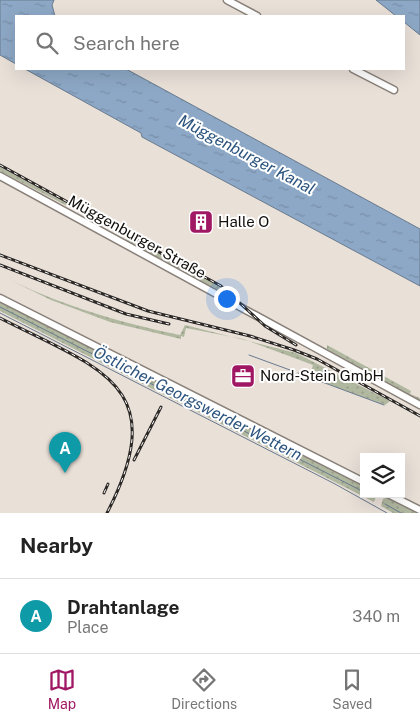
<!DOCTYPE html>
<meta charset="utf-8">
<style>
:root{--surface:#fff;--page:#f2f2f2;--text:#222;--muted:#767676;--line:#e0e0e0;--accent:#a01863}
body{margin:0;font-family:"Public Sans",sans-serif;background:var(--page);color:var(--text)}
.controls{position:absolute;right:15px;bottom:15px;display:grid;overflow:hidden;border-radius:0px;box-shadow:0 5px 20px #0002}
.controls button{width:45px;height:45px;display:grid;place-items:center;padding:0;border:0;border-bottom:1px solid var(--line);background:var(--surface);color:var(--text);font:25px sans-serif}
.you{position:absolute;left:226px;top:298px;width:18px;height:18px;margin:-12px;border:4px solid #fff;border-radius:50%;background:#1a73e8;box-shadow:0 0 0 8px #1a73e833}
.badge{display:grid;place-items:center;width:32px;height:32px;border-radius:50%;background:var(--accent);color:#fff;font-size:16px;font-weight:700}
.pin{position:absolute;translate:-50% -41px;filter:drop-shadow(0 1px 2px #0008)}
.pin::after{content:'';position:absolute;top:26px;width:18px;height:15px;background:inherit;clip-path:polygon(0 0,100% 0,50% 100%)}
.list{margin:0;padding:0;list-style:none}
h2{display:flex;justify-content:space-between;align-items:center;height:65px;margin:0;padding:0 20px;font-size:21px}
h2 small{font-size:16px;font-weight:400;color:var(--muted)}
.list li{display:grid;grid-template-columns:32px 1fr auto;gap:15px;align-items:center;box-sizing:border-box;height:75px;padding:0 20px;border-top:1px solid var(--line)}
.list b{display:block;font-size:19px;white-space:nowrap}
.list p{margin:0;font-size:16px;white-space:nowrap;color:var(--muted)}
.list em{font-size:16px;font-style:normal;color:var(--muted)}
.icon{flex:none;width:28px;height:28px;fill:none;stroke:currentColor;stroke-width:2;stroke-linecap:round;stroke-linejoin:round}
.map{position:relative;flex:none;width:420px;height:513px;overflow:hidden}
.search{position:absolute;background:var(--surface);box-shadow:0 5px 20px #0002;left:15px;right:15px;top:15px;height:55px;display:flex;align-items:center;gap:12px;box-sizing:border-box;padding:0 18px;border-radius:0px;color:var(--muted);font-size:19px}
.sheet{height:140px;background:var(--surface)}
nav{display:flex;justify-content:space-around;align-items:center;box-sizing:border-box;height:70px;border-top:1px solid var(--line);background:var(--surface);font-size:14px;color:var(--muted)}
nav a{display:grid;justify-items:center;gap:2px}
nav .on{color:var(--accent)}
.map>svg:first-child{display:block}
</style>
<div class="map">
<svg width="420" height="513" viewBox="0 0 420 513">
<defs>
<pattern id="grass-dots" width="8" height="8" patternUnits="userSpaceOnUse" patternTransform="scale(1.25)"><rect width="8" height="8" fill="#b1b8a0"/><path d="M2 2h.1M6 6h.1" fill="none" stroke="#979d88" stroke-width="1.8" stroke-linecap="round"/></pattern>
<pattern id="water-ripples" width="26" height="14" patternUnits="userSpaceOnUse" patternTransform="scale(1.25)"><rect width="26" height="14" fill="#8da8c6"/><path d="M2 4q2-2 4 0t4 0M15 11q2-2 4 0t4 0" fill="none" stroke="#798fa9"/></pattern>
</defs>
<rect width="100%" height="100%" fill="#e9e0d8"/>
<g fill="url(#grass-dots)">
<path d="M0 167 71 206V208L0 171Z"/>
<path d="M126 236 221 288 233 298 126 240Z"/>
<path d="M0 275C57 304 117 322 180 335L185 325 296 353 390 401 385 405 309 377 313 365 243 339 186 328 184 337 181 336V339L110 322 51 300Z"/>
<path d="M0 301 364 485V494H377L374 502 0 311Z"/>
<path d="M327 345 411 391 410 394 420 398V400L327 349Z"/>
<path d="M387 497 418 513H393L381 506 383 499Z"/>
</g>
<g fill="url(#water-ripples)" stroke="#687a8e">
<path d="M0 0H54L52 5 55 16H16V64L0 55Z"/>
<path d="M376 0H420V35L404 22V16H396Z"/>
<path d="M25 69H126L420 229V286L142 137 141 133Z"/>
</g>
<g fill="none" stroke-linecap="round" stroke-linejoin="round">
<g stroke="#687a8e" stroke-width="1">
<path d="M0 307 364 492"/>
<path d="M0 313 335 484 387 513"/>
<path d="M249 355 290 370"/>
<path d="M298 373 384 405"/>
<path d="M367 494 373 497"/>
<path d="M385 504 401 513"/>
</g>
<defs>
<g id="minor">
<path d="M227 0 257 16"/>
<path d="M353 69 394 90"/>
<path d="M0 176 420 405"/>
<path d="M0 298 364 482"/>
<path d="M388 494 420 510"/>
</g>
</defs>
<use href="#minor" stroke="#888079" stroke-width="9"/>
<use href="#minor" stroke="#fff" stroke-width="6"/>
<defs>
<g id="rail">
<path d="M0 165 221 286 265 326 296 345"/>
<path d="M0 255 148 311 250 336 294 350 317 359 420 416"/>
<path d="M0 265 126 314 169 324"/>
<path d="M0 318C100 369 173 385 107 513"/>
<path d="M134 460 161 407"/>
<path d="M104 493 108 484"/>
</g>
</defs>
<use href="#rail" stroke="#2c2825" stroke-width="3"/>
<use href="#rail" stroke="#fff" stroke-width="1" stroke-dasharray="4" stroke-linecap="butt"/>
</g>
<defs>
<symbol id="building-square" viewBox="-11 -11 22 22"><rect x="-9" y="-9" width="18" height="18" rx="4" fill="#a01863" stroke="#fff"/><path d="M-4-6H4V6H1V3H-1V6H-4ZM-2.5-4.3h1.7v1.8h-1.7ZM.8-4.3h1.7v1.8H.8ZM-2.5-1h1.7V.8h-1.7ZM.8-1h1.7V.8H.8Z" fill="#fff"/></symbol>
<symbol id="office-square" viewBox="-11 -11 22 22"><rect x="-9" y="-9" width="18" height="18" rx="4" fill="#a01863" stroke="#fff"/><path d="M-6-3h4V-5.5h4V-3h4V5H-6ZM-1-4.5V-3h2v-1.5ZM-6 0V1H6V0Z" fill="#fff"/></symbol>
</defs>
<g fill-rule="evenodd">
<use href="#building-square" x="187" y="208" width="28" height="28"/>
<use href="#office-square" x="229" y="362" width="28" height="28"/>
</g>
<g text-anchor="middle" stroke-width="4" stroke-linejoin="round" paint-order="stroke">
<g font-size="15" fill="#110e0b" stroke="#fff" text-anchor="start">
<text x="218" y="227">Halle O</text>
<text x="260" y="381">Nord-Stein GmbH</text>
</g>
<g font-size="15" fill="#110e0b" stroke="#fff">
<text transform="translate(137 237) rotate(29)" y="5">Müggenburger Straße</text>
</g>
<g font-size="16" font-style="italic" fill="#2c547e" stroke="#fff">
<text transform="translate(247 154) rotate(28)" y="6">Müggenburger Kanal</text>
<text transform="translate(198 403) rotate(27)" y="6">Östlicher Georgswerder Wettern</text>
</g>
</g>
</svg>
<div class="controls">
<button><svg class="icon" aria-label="layers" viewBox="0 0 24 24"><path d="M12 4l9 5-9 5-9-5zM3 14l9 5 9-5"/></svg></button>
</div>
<div class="you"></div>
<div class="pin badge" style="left:65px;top:473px;background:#0f9aa8">A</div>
<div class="search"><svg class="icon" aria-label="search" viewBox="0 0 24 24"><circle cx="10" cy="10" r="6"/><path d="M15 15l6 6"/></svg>Search here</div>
</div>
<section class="sheet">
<h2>Nearby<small></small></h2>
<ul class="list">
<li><span class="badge" style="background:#0f9aa8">A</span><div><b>Drahtanlage</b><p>Place</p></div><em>340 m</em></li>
</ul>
</section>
<nav>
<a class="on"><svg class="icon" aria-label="map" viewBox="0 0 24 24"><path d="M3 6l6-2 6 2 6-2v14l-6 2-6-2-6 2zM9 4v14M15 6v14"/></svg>Map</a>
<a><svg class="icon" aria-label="directions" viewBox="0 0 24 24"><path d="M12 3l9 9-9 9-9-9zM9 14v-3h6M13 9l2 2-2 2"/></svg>Directions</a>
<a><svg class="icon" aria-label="saved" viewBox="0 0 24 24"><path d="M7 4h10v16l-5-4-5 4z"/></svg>Saved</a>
</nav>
